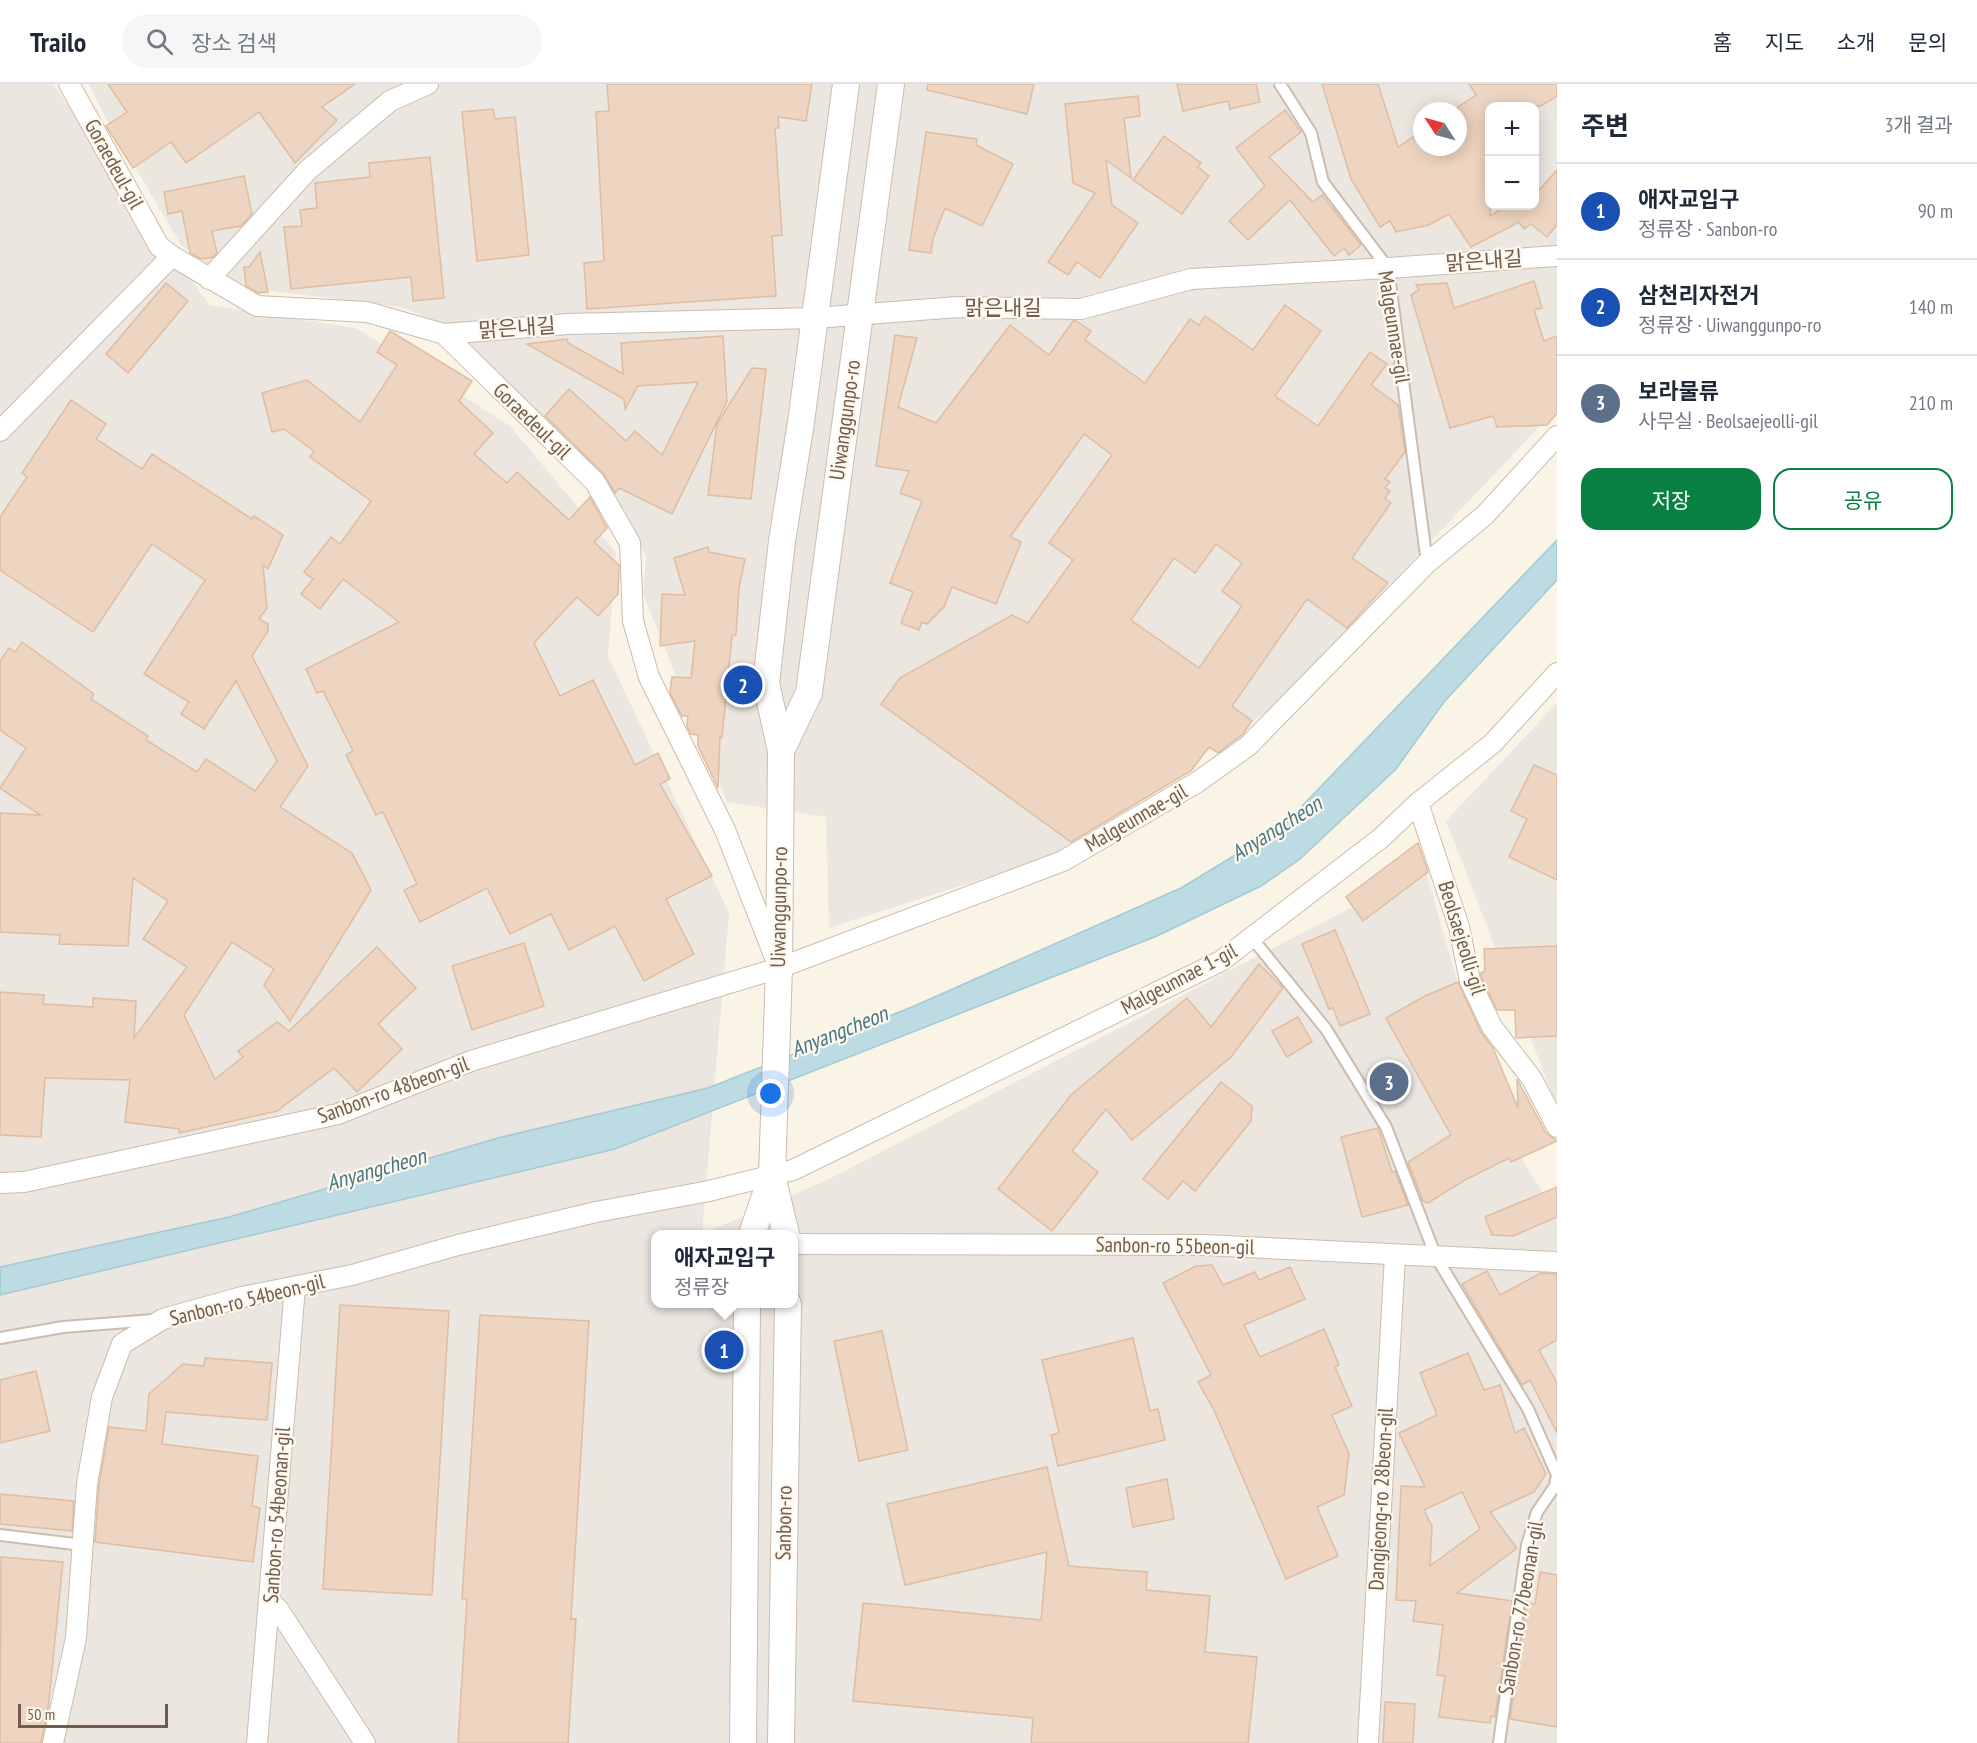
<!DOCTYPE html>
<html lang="ko">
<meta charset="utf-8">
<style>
:root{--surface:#fff;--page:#f6f6f7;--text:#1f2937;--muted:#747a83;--line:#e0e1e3;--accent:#0b8043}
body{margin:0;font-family:"PT Sans Narrow","Noto Sans KR",sans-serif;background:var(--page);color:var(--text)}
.controls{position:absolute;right:18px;top:18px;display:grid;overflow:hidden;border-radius:12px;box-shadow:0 3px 15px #0003}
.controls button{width:54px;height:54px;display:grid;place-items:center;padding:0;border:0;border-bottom:2px solid var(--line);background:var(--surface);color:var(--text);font:30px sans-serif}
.compass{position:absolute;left:1413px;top:18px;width:54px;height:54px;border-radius:50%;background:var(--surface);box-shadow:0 3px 15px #0003;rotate:306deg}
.scale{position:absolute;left:18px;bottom:15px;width:150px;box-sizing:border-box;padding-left:6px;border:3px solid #725c4e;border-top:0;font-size:16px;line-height:21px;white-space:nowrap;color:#725c4e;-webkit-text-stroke:4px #fdf8ed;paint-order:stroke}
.you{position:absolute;left:771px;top:1010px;width:21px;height:21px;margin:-15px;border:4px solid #fff;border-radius:50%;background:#1a73e8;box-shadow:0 0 0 9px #1a73e833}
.badge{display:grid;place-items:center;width:39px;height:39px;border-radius:50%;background:var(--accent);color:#fff;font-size:20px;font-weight:700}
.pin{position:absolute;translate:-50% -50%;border:3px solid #fff;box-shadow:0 2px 6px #0006}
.popup{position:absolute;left:651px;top:1146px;width:147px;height:78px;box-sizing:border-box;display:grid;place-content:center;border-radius:12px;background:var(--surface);filter:drop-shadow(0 2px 4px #0005);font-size:20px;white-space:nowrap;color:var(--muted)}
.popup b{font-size:22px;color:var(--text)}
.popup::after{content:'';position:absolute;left:50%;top:100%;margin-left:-12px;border:12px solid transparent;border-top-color:var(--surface)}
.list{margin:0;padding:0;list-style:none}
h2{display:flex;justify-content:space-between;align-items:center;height:78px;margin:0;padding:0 24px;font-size:26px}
h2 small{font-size:20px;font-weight:400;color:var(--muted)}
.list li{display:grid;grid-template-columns:39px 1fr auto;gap:18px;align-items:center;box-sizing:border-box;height:96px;padding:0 24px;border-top:2px solid var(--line)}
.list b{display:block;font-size:22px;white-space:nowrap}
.list p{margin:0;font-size:20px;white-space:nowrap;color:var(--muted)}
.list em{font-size:20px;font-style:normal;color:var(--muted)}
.actions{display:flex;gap:12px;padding:18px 24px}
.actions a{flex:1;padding:14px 0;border:2px solid var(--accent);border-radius:18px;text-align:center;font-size:21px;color:var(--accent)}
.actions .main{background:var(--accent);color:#fff}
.icon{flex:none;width:33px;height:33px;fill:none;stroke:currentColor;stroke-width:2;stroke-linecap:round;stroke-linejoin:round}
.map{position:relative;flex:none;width:1557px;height:1659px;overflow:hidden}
header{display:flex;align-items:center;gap:36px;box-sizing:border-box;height:84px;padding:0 30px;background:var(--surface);border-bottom:2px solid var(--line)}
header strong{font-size:28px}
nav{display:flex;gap:33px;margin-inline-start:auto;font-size:21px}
.search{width:420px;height:54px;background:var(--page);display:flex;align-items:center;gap:15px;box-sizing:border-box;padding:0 21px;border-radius:33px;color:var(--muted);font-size:22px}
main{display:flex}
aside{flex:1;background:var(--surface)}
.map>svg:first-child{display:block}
</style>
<header>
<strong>Trailo</strong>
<div class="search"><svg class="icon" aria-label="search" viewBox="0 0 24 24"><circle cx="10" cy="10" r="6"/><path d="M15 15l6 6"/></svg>장소 검색</div>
<nav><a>홈</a><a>지도</a><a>소개</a><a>문의</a></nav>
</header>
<main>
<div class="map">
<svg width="1557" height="1659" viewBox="0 0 1557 1659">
<rect width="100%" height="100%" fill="#faf4e7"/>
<g fill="#ebe6e0" fill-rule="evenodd">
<path d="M0 0H53L209 221 356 244 510 342 616 469 608 572 729 829 702 1150H655V1220H793V1150H703L831 1094 1425 785 1496 1032 1557 1133V1659H0Z"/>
<path d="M89 0H1557V324L1275 622 1051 773 829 844 826 733 727 718 643 510 646 472 622 424 501 295 445 241 401 223 240 203 181 161 106 34ZM1490 22H1534V122H1490ZM1422 27H1458V63H1422Z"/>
<path d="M1557 619V1022L1446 737Z"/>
</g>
<path fill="#bddbe2" stroke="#a4c9d3" stroke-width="1.5" d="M1557 456V496L1444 618 1396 685 1300 775 1261 802 1157 852 615 1065 0 1211V1183L229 1133 498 1054 708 1004 912 923 1181 804 1283 742Z"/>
<g fill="#edd5c1" stroke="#debda3" stroke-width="1.5" fill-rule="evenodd">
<path d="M108 0H355L322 23 337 36 295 79 259 28 186 79 171 58 133 84 106 42 127 28Z"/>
<path d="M607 0H812L806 37 778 33 779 44H775L782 151 772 152 776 212 587 225 584 179 604 177 596 28 609 27Z"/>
<path d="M928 0H1034L1027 30 927 6Z"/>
<path d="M1177 0H1256L1260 18 1230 25 1228 17 1183 27Z"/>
<path d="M1322 0H1378L1398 63 1422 47V63H1458V23L1476 11 1469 0H1557V12L1541 22H1490V132L1506 122H1534V112L1557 86V141L1547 153 1531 140 1524 145 1519 138 1471 163 1449 130 1429 141 1396 148 1390 137 1380 143 1351 95Z"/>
<path d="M1138 12 1140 32 1124 34 1131 94 1106 76 1112 121 1138 139 1100 194 1077 178 1068 191 1048 178 1095 109 1073 99 1065 20Z"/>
<path d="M493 25 495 35 515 33 529 171 477 177 462 28Z"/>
<path d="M1285 26 1301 48 1269 73 1313 118 1322 111 1361 161 1349 171 1344 164 1334 172 1290 116 1248 156 1229 137 1265 102 1236 64Z"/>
<path d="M926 48 977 55 976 61 1013 80 982 142 945 124 933 155 931 169 909 166Z"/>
<path d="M1164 52 1201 79 1198 83 1209 92 1182 130 1133 96Z"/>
<path d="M430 73 444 214 413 217 411 193 291 205 284 143 302 142 300 126 317 124 315 99 370 93 369 79Z"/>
<path d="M244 92 252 130 241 142 212 147 217 169 213 173 201 175 190 169 182 127 168 130 164 108Z"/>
<path d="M260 168 268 208 258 209 246 202 244 183H249Z"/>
<path d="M1534 197 1542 224 1534 226 1544 257 1557 252V329L1547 341 1497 343 1493 332 1450 344 1411 211 1419 206 1416 201 1447 199 1454 224Z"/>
<path d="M166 199 188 217 128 289 106 270Z"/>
<path d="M1285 221 1321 247 1275 312 1318 342 1370 268 1387 280 1371 301 1398 321 1405 368 1385 395 1390 398 1385 404 1390 407 1385 414 1391 419 1352 474 1388 499 1347 544 1307 515 1232 622 1252 637 1243 650 1218 669 1209 663 1191 687 1071 758 881 620 900 594 1012 531 1028 539 1073 476 1049 459 1112 371 1084 350 1010 453 1021 458 996 520 952 503 944 523 927 540 922 538 919 546 901 539 913 508 890 499 922 417 900 409 909 387 876 382 895 251 917 254 898 323 936 339 1010 241 1049 271 1073 237H1076L1091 247 1085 256 1145 299 1190 235 1199 241 1205 232 1253 266ZM1216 460 1242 479 1222 507 1242 522 1199 584 1131 536 1174 474 1195 489Z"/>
<path d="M390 247 472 297 459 317 493 349 474 370 507 399 517 388 569 436 590 413 607 444 594 458 619 481 618 510 598 532 577 513 534 559 560 612 593 596 635 681 658 669 670 695 660 700 712 792 666 815 694 870 644 897 615 842 569 866 551 830 510 850 487 804 420 838 404 806 417 800 383 728 376 731 346 671 353 667 323 607 317 609 306 585 399 538 343 495 320 525 301 510 313 495 304 488 331 453 340 460 371 417 310 373 314 367 284 345 272 348 262 309 307 296 360 338 397 281 377 268Z"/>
<path d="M723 252 727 317 672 430 619 404 615 409 603 389 545 332 569 305 626 357 635 347 662 371 698 298 638 302 625 325 624 315 527 260 567 255 568 259 623 290 621 259Z"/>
<path d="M752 284 766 285 751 415 708 411 717 340Z"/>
<path d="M71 316 106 340 96 355 142 385 152 370 252 435 254 432 283 451 268 485 263 481 267 524 259 535 268 540V547L252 572 308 682 280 723 352 769 371 806 290 937 264 901 274 885 232 858 184 931 215 995 243 973 238 967 277 938 289 947 377 863 416 904 378 940 402 965 357 1008 334 984 277 1027 179 1049V1045L125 1038 130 996 45 994 41 1053 0 1051V908L44 911 43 920 93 923V914L136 917 134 954 187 883 143 855 168 817 133 794 128 862 59 860 60 851 0 848V729L40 731 0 704 26 664 0 646V577L9 564 15 568 22 558 94 610 91 615 148 652 146 656 197 688 206 675 255 707 277 677 236 597 204 645 181 630 189 618 144 590 205 496 152 460 93 548 0 486V433L27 393 22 389Z"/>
<path d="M708 463 709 468 745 475 739 504 736 551 732 552 722 653H720L718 704 698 662V651L691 650 687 642 688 632H682L670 609 672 593 691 594 695 557 660 562 662 510 685 511 674 474Z"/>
<path d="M1534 681 1557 691V796L1509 773 1527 735 1511 727Z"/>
<path d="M1418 759 1428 788 1363 837 1346 813Z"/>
<path d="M1335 846 1370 930 1340 942 1333 924 1329 925 1302 860Z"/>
<path d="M524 859 544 922 472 946 452 882Z"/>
<path d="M1557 862V952L1516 954 1515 926H1497L1481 893V889L1485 887 1484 865Z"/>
<path d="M1259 880 1283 904 1231 973 1132 1056 1106 1025 1072 1067 1098 1088 1052 1147 998 1105 1071 1011 1187 914 1211 943Z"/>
<path d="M1458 898 1481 948 1493 964 1518 1024 1517 995 1546 1049 1557 1057 1511 1078 1509 1074 1465 1096 1428 1119 1423 1117 1408 1078 1451 1051 1386 934 1425 912Z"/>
<path d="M1298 933 1312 958 1287 973 1272 947Z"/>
<path d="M1221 998 1252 1022 1251 1037 1195 1107 1183 1097 1168 1115 1143 1095Z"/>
<path d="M1378 1044 1392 1088 1395 1087 1408 1121 1362 1133 1341 1053Z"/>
<path d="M1557 1103V1133L1513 1152 1492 1151 1485 1133Z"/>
<path d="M1212 1181 1223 1201 1255 1188 1259 1196 1290 1183 1305 1215 1244 1241 1260 1273 1324 1245 1339 1281 1335 1283 1352 1322 1332 1331 1349 1370 1344 1411 1317 1423 1338 1472 1286 1495 1214 1326 1198 1298 1211 1291 1163 1199 1196 1182Z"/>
<path d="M1487 1187 1500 1211 1541 1189 1557 1190V1256L1539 1266 1557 1299V1349L1530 1296 1522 1301 1462 1200Z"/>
<path d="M340 1221 449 1227 432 1511 323 1505Z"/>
<path d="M480 1231 589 1237 571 1535H576L568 1659H458L467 1515H462Z"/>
<path d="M882 1247 908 1366 859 1377 834 1257Z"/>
<path d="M1133 1254 1150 1327 1158 1325 1165 1356 1058 1382 1051 1351 1059 1349 1042 1276Z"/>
<path d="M1468 1269 1484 1306 1500 1301 1515 1349 1524 1344 1546 1390 1534 1408 1490 1428 1517 1464 1457 1509 1512 1517 1495 1633 1491 1632 1490 1639 1439 1633 1445 1592 1437 1591 1443 1541 1413 1537 1416 1517 1396 1516 1401 1402 1425 1403 1399 1349 1437 1331 1420 1289ZM1462 1408 1480 1445 1430 1482 1432 1442 1424 1426Z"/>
<path d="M205 1274 272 1279 267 1336 166 1328 162 1360 258 1372 252 1422 260 1424 253 1478 95 1458 99 1401 109 1343 146 1347 149 1310 183 1280 204 1282Z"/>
<path d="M36 1287 50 1347 0 1359V1296Z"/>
<path d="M1047 1383 1069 1482 1147 1488 1146 1506 1210 1512 1205 1568 1257 1573 1248 1659H1031L1033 1634 853 1617 863 1519 1041 1536 1047 1468 905 1501 887 1420Z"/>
<path d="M1167 1395 1174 1435 1133 1443 1126 1404Z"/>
<path d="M0 1410 74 1417 72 1447 0 1440Z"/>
<path d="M1 1473 63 1478 48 1625 41 1659H0Z"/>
<path d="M1540 1488 1557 1491V1643L1510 1635 1526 1519 1535 1520Z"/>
<path d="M1385 1618 1415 1620 1413 1659H1383Z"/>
</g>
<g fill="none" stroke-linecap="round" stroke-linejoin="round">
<defs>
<g id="service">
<path d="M1280 0 1311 49 1323 98 1388 184 1427 479"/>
<path d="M1252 854 1326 945 1386 1043 1436 1173 1528 1325 1557 1391 1555 1402 1537 1428 1527 1461 1499 1659"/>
<path d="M0 1254 63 1243 154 1236"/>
<path d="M0 1451 83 1461"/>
</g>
<g id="minor">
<path d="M69 0 159 162 172 172 257 222 367 228 444 250 595 398 630 459 633 537 649 593 725 746 776 876"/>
<path d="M209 195 308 86 390 17 428 0"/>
<path d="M444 250 568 240 815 234 958 223 1081 225 1191 195 1388 184 1557 172"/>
<path d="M0 347 172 172"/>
<path d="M1418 719 1459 843 1470 897 1492 943 1532 995 1557 1043"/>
<path d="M0 1099 24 1098 338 1030 471 977 779 884 1063 777 1196 699 1248 662 1427 479 1485 431 1557 352"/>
<path d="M793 1160 1204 1161 1557 1178"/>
<path d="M270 1518 278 1525 365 1659"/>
<path d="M53 1659 76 1554 87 1400 102 1313 122 1260 163 1235 242 1213 352 1191 458 1161 596 1128 709 1107 793 1086 1221 877 1381 754 1418 719 1493 659 1557 589"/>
<path d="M257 1659 295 1203"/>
<path d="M1368 1659 1395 1171"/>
</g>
<g id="tertiary">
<path d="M781 667 809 609 891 0"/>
<path d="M752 1150 772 1092"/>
<path d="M786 1150 772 1092 779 884 781 667 766 599 782 457 801 338 846 0"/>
<path d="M743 1659 747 1220"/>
<path d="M781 1659 788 1220"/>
</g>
</defs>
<use href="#service" stroke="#cbbcae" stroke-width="14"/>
<use href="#minor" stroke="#cbbcae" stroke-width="22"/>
<use href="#tertiary" stroke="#cbbcae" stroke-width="28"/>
<use href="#service" stroke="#fff" stroke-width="10"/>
<use href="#minor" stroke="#fff" stroke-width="20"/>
<use href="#tertiary" stroke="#fff" stroke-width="26"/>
</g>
<g text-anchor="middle" stroke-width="4.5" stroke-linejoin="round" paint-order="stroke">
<g font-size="21" fill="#725c4e" stroke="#fdf8ed">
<text transform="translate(114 80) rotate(61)" y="7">Goraedeul-gil</text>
<text transform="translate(1484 177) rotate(-4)" y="7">맑은내길</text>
<text x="1003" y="231">맑은내길</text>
<text transform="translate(1394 243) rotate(81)" y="7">Malgeunnae-gil</text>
<text transform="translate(517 244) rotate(-4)" y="7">맑은내길</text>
<text transform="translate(845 336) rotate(-82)" y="7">Uiwanggunpo-ro</text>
<text transform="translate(532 337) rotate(44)" y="7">Goraedeul-gil</text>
<text transform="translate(1136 734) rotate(-30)" y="7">Malgeunnae-gil</text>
<text transform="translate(779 823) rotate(-89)" y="7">Uiwanggunpo-ro</text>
<text transform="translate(1462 854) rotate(73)" y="7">Beolsaejeolli-gil</text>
<text transform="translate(1179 895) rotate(-28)" y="7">Malgeunnae 1-gil</text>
<text transform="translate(393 1006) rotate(-20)" y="7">Sanbon-ro 48beon-gil</text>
<text transform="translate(1175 1162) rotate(1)" y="7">Sanbon-ro 55beon-gil</text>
<text transform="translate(247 1216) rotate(-14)" y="7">Sanbon-ro 54beon-gil</text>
<text transform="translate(1381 1415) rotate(-87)" y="7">Dangjeong-ro 28beon-gil</text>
<text transform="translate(277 1431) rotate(-86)" y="7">Sanbon-ro 54beonan-gil</text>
<text transform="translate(784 1439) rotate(-89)" y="7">Sanbon-ro</text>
<text transform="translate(1521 1524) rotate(-80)" y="7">Sanbon-ro 77beonan-gil</text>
</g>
<g font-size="22" font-style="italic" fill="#497683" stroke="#fdf8ed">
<text transform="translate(1276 744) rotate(-32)" y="8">Anyangcheon</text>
<text transform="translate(839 947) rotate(-22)" y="8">Anyangcheon</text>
<text transform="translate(376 1085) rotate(-16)" y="8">Anyangcheon</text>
</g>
</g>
</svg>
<div class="controls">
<button>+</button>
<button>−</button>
</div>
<svg class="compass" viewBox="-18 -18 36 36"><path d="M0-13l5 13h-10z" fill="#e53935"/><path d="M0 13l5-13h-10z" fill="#747a83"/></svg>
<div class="scale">50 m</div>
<div class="you"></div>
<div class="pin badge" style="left:724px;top:1266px;background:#1a4fb4">1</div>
<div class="popup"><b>애자교입구</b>정류장</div>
<div class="pin badge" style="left:743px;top:601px;background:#1a4fb4">2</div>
<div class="pin badge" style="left:1389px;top:998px;background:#5c6f8a">3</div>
</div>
<aside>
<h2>주변<small>3개 결과</small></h2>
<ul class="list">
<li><span class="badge" style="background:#1a4fb4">1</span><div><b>애자교입구</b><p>정류장 · Sanbon-ro</p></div><em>90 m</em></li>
<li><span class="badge" style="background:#1a4fb4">2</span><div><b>삼천리자전거</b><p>정류장 · Uiwanggunpo-ro</p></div><em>140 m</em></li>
<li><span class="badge" style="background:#5c6f8a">3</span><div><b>보라물류</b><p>사무실 · Beolsaejeolli-gil</p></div><em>210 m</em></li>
</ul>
<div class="actions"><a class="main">저장</a><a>공유</a></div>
</aside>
</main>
